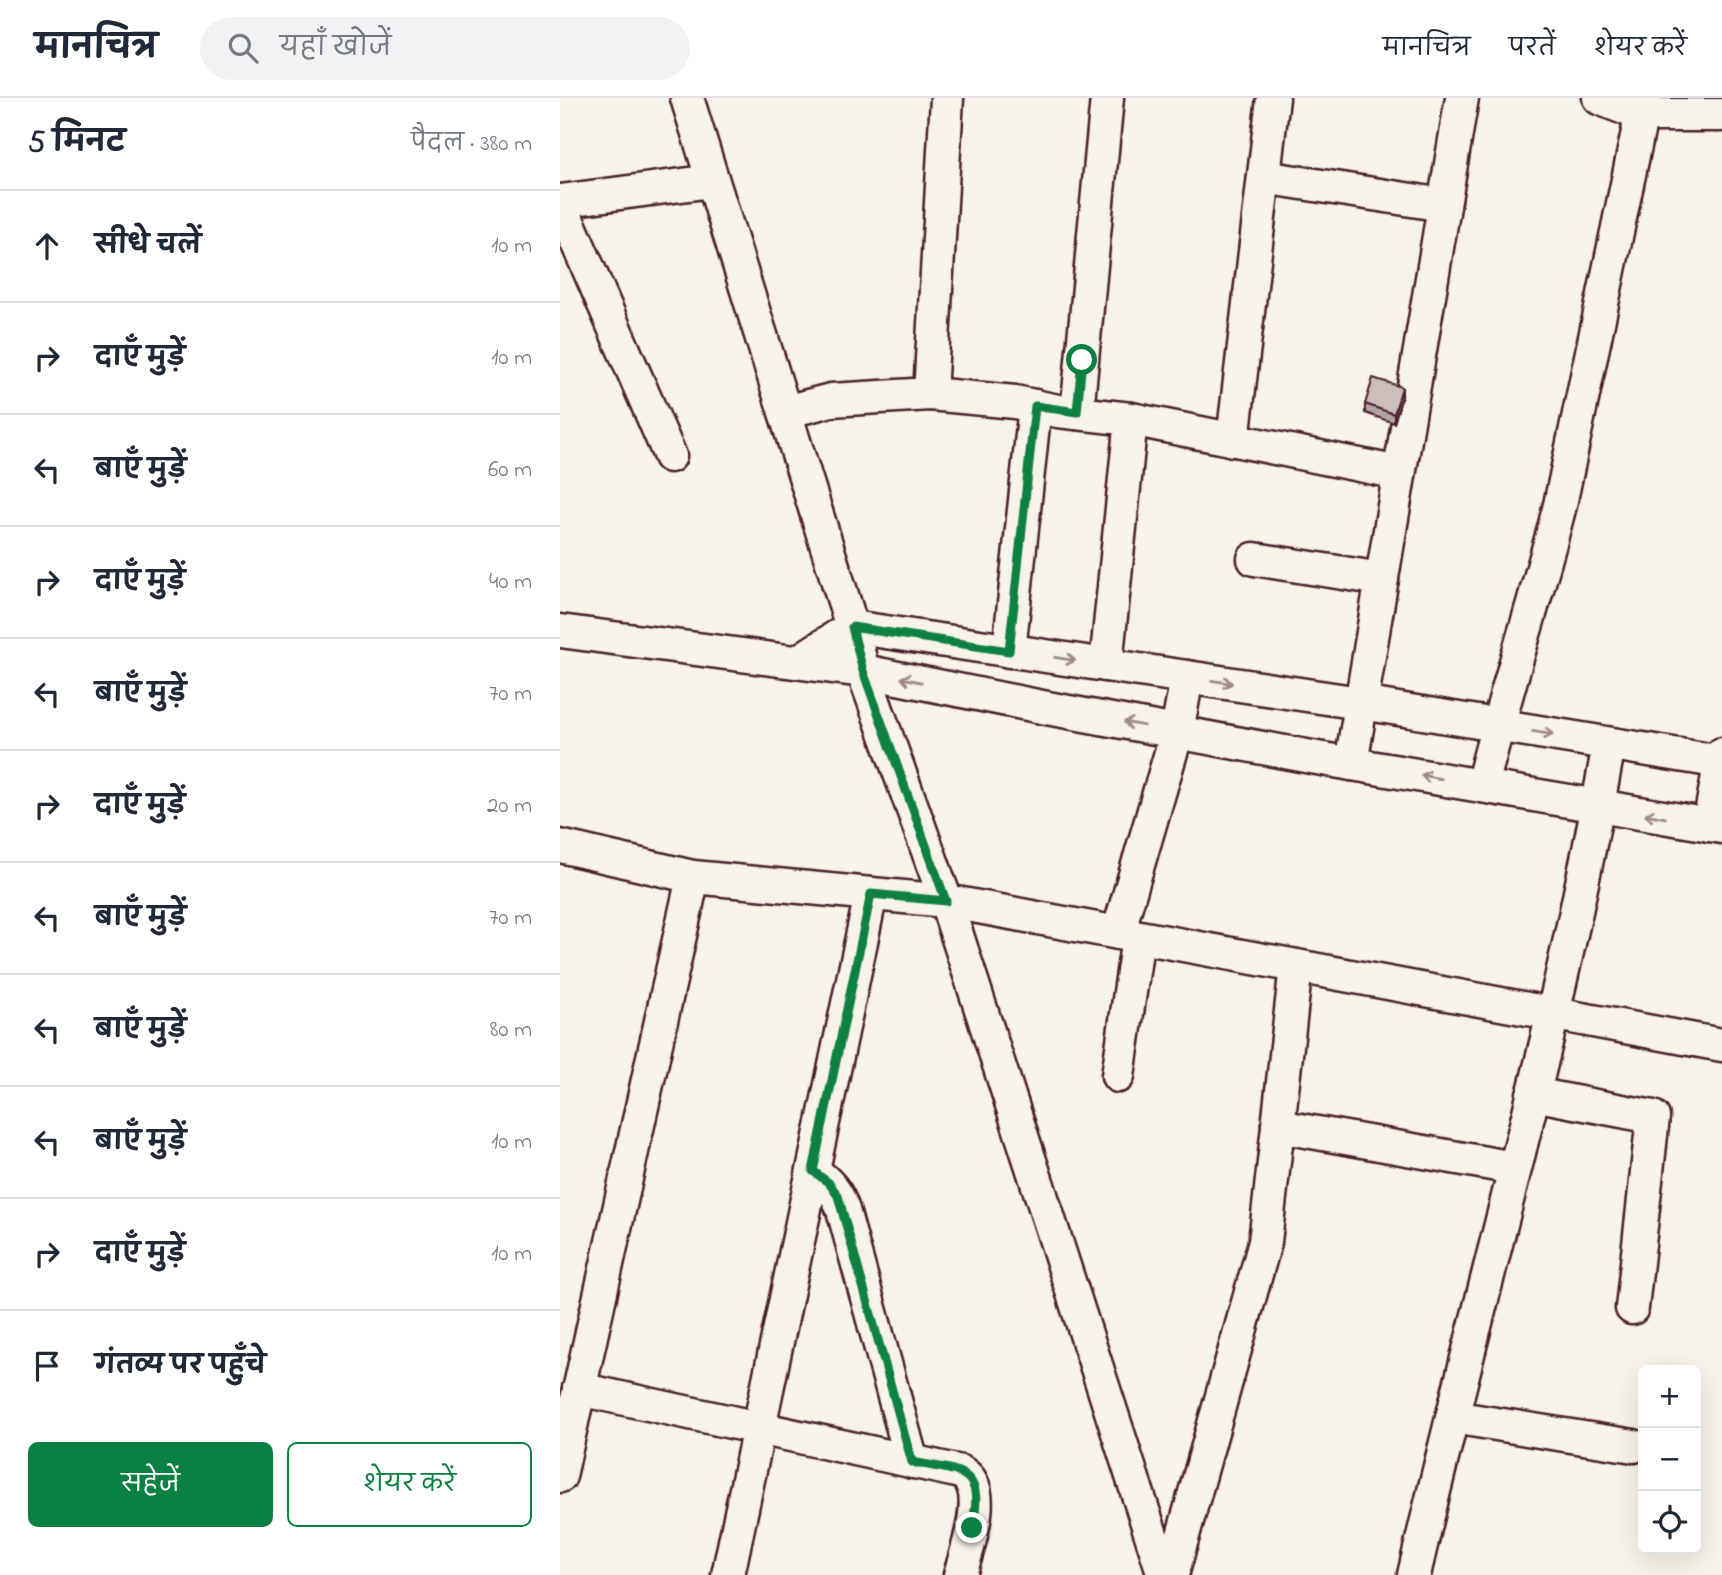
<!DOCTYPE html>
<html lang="hi">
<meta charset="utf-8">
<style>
:root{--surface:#fff;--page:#f2f2f3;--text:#1f2937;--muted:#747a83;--line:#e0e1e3;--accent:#0b8043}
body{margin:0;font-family:"Indie Flower","Playpen Sans Deva",sans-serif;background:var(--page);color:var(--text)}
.controls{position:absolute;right:21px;bottom:21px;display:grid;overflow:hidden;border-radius:10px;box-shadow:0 7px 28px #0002}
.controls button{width:63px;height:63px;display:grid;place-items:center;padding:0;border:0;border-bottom:2px solid var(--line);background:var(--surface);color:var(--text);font:35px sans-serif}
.stop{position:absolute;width:21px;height:21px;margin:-16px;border:5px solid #0b8043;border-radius:50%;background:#fff}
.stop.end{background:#0b8043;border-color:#fff;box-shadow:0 2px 7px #0008}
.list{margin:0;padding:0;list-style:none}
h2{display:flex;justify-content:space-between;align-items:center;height:91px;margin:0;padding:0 28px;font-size:30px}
h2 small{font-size:23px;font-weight:400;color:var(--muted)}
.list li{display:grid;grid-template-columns:46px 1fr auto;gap:21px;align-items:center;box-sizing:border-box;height:112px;padding:0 28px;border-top:2px solid var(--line)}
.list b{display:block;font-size:26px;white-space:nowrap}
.list em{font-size:23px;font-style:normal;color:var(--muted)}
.actions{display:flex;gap:14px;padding:21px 28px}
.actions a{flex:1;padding:16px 0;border:2px solid var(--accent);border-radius:10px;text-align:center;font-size:24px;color:var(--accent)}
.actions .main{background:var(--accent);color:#fff}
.icon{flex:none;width:38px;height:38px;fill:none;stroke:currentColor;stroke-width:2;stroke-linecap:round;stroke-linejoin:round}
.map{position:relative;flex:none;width:1162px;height:1477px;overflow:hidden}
header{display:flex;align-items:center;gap:42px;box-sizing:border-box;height:98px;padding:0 35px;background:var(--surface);border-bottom:2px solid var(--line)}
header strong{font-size:33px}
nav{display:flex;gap:38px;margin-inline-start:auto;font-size:24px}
.search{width:490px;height:63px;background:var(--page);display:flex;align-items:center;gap:18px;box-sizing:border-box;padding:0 24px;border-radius:38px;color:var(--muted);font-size:26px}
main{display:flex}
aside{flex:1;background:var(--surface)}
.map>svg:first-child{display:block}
</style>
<header>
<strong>मानचित्र</strong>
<div class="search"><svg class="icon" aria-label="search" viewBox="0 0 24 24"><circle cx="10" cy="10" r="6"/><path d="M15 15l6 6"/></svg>यहाँ खोजें</div>
<nav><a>मानचित्र</a><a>परतें</a><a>शेयर करें</a></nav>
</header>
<main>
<aside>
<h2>5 मिनट<small>पैदल · 380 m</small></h2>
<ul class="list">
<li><svg class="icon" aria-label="ahead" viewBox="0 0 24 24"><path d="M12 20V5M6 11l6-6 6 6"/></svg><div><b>सीधे चलें</b></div><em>10 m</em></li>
<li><svg class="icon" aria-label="right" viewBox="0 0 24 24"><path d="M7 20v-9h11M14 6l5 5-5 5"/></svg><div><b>दाएँ मुड़ें</b></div><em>10 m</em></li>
<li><svg class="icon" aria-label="left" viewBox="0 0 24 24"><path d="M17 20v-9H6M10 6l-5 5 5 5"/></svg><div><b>बाएँ मुड़ें</b></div><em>60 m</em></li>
<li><svg class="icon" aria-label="right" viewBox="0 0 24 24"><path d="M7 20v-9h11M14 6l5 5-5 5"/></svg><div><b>दाएँ मुड़ें</b></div><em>40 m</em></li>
<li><svg class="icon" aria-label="left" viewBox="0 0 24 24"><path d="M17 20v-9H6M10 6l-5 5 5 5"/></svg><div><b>बाएँ मुड़ें</b></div><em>70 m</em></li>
<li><svg class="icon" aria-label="right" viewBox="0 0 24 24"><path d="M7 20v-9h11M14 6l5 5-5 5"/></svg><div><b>दाएँ मुड़ें</b></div><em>20 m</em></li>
<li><svg class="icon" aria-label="left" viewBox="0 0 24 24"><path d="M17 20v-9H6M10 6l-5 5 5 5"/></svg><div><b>बाएँ मुड़ें</b></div><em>70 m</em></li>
<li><svg class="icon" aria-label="left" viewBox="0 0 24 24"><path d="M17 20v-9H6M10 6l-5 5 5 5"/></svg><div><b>बाएँ मुड़ें</b></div><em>80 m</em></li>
<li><svg class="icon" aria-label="left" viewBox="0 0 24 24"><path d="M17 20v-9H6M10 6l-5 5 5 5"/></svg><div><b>बाएँ मुड़ें</b></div><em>10 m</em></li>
<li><svg class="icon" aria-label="right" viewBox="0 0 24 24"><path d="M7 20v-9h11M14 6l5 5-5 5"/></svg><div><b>दाएँ मुड़ें</b></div><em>10 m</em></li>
<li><svg class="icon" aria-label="arrive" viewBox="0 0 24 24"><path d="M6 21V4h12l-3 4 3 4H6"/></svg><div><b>गंतव्य पर पहुँचे</b></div></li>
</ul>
<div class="actions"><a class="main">सहेजें</a><a>शेयर करें</a></div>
</aside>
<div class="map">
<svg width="1162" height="1477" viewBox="0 0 1162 1477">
<rect width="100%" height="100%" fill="#f7f3e8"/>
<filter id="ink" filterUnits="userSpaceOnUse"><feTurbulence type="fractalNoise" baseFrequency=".0143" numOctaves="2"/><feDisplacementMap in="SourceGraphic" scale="14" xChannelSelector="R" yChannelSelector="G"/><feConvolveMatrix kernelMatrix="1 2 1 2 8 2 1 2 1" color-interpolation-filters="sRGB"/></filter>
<g filter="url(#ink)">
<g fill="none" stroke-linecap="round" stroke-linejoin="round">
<defs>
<g id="minor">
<path d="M127 0 292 529 303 573 386 803 604 1477"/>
<path d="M1039 0 1082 17H1162"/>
<path d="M704 79 884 107"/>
<path d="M0 103 152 83"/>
<path d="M0 105 110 358"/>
<path d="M370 296 387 0"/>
<path d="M225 314 271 302 370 296 455 304 498 313 571 321 546 567"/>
<path d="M517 315 547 0"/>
<path d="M571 321 839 375"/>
<path d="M673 342 713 0"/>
<path d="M694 461 822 481"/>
<path d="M0 533 303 573 487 610 757 660 1162 729"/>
<path d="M449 553 475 308"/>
<path d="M237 564 292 529 820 608 1162 664"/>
<path d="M791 666 902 0"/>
<path d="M922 688C945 594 976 502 1000 407L1085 0"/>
<path d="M1149 727 1162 656"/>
<path d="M0 748 133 779 386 803 1162 947"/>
<path d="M558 835 617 634 627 579"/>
<path d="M558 978 578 839"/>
<path d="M973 996 1093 1019 1072 1210"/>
<path d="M718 1028 954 1070"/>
<path d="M253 1073C268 1084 277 1093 283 1112L352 1364"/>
<path d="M19 1291 401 1374C431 1390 407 1450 400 1477"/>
<path d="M892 1319 1074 1348"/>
<path d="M0 1378 133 779"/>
<path d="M168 1477 311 796"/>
<path d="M612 1477 705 1144 736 868"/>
<path d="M854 1477C918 1200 1000 926 1049 646"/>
</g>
</defs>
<use href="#minor" stroke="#4a1f2b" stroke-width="37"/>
<use href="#minor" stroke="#f7f3e8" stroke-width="32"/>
</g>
<path fill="#afa49f" stroke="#4a1f2b" stroke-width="2" d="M842 298 834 325 805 315V306Z"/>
<path fill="#8f8682" stroke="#4a1f2b" stroke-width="2" d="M842 289V298L834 325V316Z"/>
<path fill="#ccbfb9" stroke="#4a1f2b" stroke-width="2" d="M813 280 842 289 834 316 805 306Z"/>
<defs><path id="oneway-shaft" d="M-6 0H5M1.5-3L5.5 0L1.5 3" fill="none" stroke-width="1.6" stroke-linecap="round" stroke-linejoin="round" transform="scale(1.75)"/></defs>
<g stroke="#a0898a">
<use href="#oneway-shaft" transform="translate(505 561) rotate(9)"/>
<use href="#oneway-shaft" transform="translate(351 582) rotate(-168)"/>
<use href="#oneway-shaft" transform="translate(662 584) rotate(9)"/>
<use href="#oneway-shaft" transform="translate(574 626) rotate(-170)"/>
<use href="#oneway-shaft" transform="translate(983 635) rotate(9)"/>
<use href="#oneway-shaft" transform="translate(871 679) rotate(-170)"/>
<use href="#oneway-shaft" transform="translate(1095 718) rotate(-170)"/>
</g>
</g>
<g fill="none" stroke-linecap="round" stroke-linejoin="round" filter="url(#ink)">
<path stroke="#0b8043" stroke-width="9" d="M412 1430C426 1369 401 1374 352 1364L278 1098 269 1085 253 1073 311 796 386 803 303 573 292 529 449 553 475 308 517 314 522 262"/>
</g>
</svg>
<div class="controls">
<button>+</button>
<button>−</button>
<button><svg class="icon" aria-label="locate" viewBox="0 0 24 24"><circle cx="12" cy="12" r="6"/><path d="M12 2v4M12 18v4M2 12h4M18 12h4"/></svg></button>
</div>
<div class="stop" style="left:522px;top:262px"></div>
<div class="stop end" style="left:412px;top:1430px"></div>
</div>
</main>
